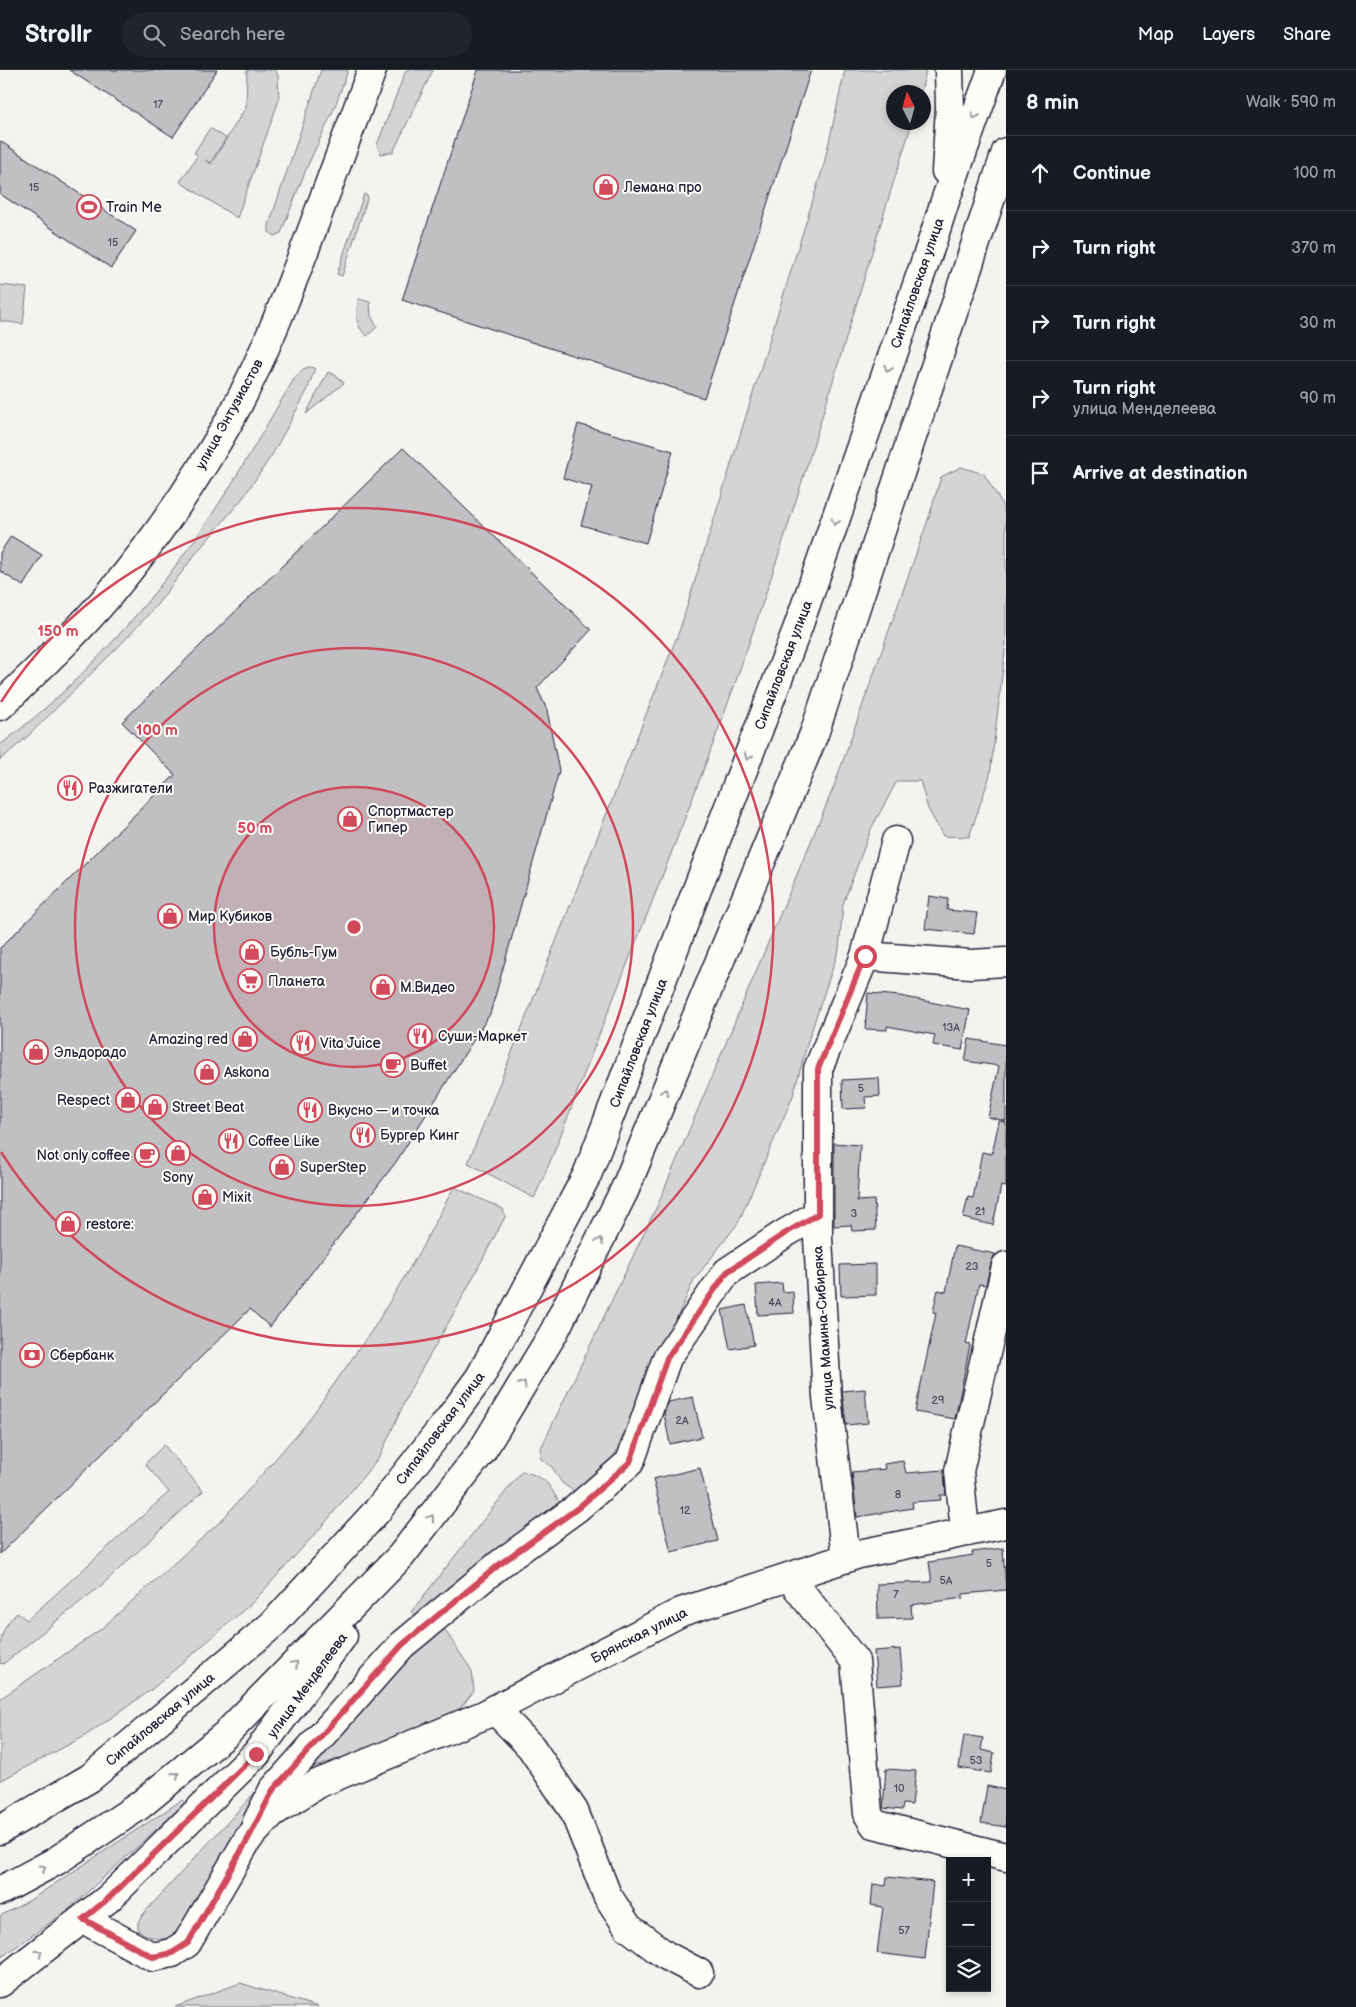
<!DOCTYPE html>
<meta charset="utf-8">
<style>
:root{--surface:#171b24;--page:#20242c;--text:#f1f3f6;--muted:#9ea1a6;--line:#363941}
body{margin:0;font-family:"Balsamiq Sans",sans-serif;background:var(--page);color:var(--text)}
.controls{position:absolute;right:15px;bottom:15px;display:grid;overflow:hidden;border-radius:0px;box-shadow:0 2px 8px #0003}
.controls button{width:45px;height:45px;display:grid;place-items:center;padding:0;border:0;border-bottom:1px solid var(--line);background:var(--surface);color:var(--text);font:25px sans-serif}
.compass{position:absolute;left:886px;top:15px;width:45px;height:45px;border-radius:50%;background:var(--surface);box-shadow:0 2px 8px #0003;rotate:354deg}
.stop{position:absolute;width:15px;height:15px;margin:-11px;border:4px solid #d1495b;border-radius:50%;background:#fff}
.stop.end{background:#d1495b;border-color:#fff;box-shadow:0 1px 5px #0008}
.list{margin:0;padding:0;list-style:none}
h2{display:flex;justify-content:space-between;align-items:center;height:65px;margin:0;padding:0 20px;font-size:21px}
h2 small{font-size:16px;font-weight:400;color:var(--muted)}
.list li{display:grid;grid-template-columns:32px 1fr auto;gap:15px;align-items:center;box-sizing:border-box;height:75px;padding:0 20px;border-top:1px solid var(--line)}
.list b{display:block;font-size:19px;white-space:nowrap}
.list p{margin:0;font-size:16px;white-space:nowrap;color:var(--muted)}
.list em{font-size:16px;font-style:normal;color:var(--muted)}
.icon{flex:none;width:28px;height:28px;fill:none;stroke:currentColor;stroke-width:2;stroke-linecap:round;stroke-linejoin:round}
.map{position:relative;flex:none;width:1006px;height:1937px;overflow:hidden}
header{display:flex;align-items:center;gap:30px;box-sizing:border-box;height:70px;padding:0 25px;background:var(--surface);border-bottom:1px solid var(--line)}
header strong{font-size:24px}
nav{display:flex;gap:28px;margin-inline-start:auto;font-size:18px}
.search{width:350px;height:45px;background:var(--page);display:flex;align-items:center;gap:12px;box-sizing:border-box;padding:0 18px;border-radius:28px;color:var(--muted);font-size:19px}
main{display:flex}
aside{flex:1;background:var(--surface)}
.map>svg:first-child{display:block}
</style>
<header>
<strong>Strollr</strong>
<div class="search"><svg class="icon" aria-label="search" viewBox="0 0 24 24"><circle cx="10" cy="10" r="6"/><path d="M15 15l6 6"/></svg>Search here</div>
<nav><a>Map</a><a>Layers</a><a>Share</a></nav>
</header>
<main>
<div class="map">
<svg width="1006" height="1937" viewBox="0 0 1006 1937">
<rect width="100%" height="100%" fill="#f4f3ef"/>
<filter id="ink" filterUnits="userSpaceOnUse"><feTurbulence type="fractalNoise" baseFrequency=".02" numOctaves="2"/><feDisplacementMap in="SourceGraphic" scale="10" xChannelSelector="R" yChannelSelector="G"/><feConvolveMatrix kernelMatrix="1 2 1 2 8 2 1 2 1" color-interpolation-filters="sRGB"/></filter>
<g filter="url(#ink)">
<g fill="#d5d4d5" stroke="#7c7b88">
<path d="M247 0H275L278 5 279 30 237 148 180 112 198 85 194 83 210 58 226 68 210 93 205 90 211 94 246 37Z"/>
<path d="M321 0H348L334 39 307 97 281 163 274 166 269 162V155Z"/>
<path d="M406 0H433L393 82 381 84 377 75Z"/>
<path d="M845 0H926L921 22H894V52L912 53C854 237 802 423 738 605 698 718 653 830 608 942 583 1004 562 1068 534 1128L468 1093 680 559 824 94Z"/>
<path d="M364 124 368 126 342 206 337 204Z"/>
<path d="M0 215 27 218 23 254 0 251Z"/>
<path d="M359 229 370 232 371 246 377 257 367 266C355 256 355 243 359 229Z"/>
<path d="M310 297 315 298 307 321 272 385 242 429 197 482 156 536 124 571 27 667 0 690V675C93 605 173 509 234 410 255 376 274 342 294 309L303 299Z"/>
<path d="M328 302 335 305 344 313 306 344Z"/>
<path d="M961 397 984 404 1001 432 1006 446V573L990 705 969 767 943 766 928 739 920 711H897L871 759 843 834 839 879 808 971 793 1026 738 1153 694 1210 604 1408 579 1425 562 1413 552 1397 541 1389V1378L658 1134 833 719 928 450 941 407Z"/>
<path d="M454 1117 503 1139 505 1147 454 1243 411 1318 380 1386 324 1454 254 1531 151 1620 85 1666 0 1711V1629L101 1559 221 1451 306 1354 375 1256 421 1179Z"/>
<path d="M164 1375 203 1421 104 1513 3 1594 0 1593C0 1571 0 1558 17 1543L27 1550 169 1422 145 1394Z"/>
<path d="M522 1401C549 1408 549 1416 563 1438L417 1548 411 1542Z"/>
<path d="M442 1556 472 1601 474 1621 450 1651 309 1699 413 1583Z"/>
<path d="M259 1718 265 1720 178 1867C160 1870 153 1870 138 1860V1852L145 1842Z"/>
<path d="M182 1730 185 1733 68 1840 0 1888V1846L30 1830Z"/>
<path d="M240 1913 318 1937H175Z"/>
</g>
<g fill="#c0bfc2" stroke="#22223b">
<path d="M69 0H217L173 67Z"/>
<path d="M478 0H811L704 328 402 230Z"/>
<path d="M0 71 136 161 111 198 0 124Z"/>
<path d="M578 354 673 381 646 473 581 455 592 417 563 408Z"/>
<path d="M403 378 591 560 537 618 547 640 559 701 490 944 396 1092 270 1257 250 1239 0 1484V878L175 705 122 652Z"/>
<path d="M11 466 42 485 23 516 0 501V483Z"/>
<path d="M929 826 948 829 947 840 977 843 974 864 925 859Z"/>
<path d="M868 923 900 926 970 940 962 980 933 975 935 965 887 956V960L865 959Z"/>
<path d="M969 969 1006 975V1051L988 1047 999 996 965 991Z"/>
<path d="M879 1008 880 1026 865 1027 866 1038 843 1039 842 1010Z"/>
<path d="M999 1051 1006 1052V1117L1001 1116 993 1155 963 1148 968 1127 973 1128 982 1082 992 1084Z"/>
<path d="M834 1073 860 1075 857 1131 874 1130 876 1160 852 1161 851 1155 834 1156Z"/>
<path d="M955 1176 995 1184 991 1193 986 1215 979 1214 966 1274 970 1275 955 1349 915 1342 936 1243 933 1242 938 1220 946 1222Z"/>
<path d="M876 1194V1225L841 1226 840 1195Z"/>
<path d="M782 1213 783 1222 793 1221 794 1243 758 1245 756 1215Z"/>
<path d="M746 1235 754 1275 730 1279 722 1240Z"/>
<path d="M865 1319 868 1353 846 1355 842 1321Z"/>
<path d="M693 1327 702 1367 670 1374 664 1344 668 1332Z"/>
<path d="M903 1391 906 1403 944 1400 946 1425H940L941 1430 912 1432 913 1438 857 1447 852 1402 885 1399 884 1394Z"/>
<path d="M700 1398 718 1471 671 1482 653 1409Z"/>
<path d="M1003 1478 1006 1520 963 1524V1528L911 1535 912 1548 878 1549 877 1514 932 1512 929 1492 973 1485 972 1482Z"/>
<path d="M900 1579 903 1614 877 1616 874 1581Z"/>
<path d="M964 1665 983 1668 981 1680 994 1683 991 1703 959 1698Z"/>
<path d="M886 1699 916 1701 912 1735 903 1734 902 1740 883 1738Z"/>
<path d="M987 1716 1006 1720V1757L981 1753Z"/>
<path d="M887 1807 933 1812 925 1889 877 1883 883 1837 871 1835 873 1814 886 1816Z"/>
</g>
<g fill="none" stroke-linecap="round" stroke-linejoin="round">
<defs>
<g id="minor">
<path d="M865 886 971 894 1006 892"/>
<path d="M965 1461 959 1401 1006 1196"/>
<path d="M846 1488 827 1327 818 1168V999L865 886 896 771"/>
<path d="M789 1507 855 1591 868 1744 874 1754 1006 1787"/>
<path d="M494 1639 531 1677 574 1741 607 1825 628 1857 665 1885 699 1903"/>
<path d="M257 1752 273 1720 402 1575 500 1494 577 1438 630 1392 667 1288 727 1202 784 1164 818 1144"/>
<path d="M83 1849 153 1887 172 1883 187 1873 248 1769 272 1743 317 1714 484 1645 681 1542 859 1484 1006 1454"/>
</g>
<g id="major">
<path d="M946 101 950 38 949 0"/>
<path d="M0 636C37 600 75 565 108 526 155 470 197 409 232 346 261 292 284 234 306 176 328 118 350 59 372 0"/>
<path d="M0 1760 90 1708 273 1554 377 1441 450 1348 480 1307 587 1105 798 557 931 175 945 131 992 0"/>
<path d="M0 1821 56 1791 139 1736 225 1665 401 1486 482 1381 554 1262 625 1119 814 664 1006 82"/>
<path d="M0 1913 109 1828 256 1684 343 1566"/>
</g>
</defs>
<use href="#minor" stroke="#22223b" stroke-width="31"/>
<use href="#major" stroke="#22223b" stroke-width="31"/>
<use href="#minor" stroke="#fdfcf7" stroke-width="28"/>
<use href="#major" stroke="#fdfcf7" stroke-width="28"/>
</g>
<defs><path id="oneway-chevron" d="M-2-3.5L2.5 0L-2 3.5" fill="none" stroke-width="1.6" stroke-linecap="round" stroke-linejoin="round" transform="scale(1.25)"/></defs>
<g stroke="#9a9aa2">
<use href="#oneway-chevron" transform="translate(975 46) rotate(110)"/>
<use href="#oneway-chevron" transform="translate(888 299) rotate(109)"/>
<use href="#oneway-chevron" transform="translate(835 452) rotate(109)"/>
<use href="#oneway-chevron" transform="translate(748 687) rotate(111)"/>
<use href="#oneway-chevron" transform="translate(665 1022) rotate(-67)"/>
<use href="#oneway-chevron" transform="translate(600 1171) rotate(-64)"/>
<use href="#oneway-chevron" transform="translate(523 1314) rotate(-58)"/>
<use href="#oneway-chevron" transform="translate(431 1448) rotate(-53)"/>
<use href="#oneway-chevron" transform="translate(295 1594) rotate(-45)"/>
<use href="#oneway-chevron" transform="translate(176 1705) rotate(-40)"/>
<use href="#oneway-chevron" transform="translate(43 1798) rotate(-28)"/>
<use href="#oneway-chevron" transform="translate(39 1883) rotate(-38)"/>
</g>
</g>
<g fill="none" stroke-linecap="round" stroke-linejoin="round" filter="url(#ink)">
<path stroke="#d1495b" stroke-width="6" d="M256 1684 109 1828 83 1849 153 1887 172 1883 188 1873 248 1769 273 1720 402 1575 500 1494 578 1438 630 1392 667 1288 727 1202 784 1164 818 1144V999L865 886"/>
</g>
<circle cx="354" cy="857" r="140" fill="#d1495b" fill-opacity=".12"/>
<g fill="none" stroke="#d1495b" stroke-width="2.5">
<circle cx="354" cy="857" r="140"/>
<circle cx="354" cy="857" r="279"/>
<path d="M1 632A419 419 0 1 1 1 1082"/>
</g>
<defs>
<symbol id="shop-ring" viewBox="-11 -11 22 22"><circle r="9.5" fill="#fdfcf7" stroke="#d1495b" stroke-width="1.5"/><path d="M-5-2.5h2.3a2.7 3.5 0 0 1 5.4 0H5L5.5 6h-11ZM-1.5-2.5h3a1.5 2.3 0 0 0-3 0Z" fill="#d1495b"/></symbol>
<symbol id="stadium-ring" viewBox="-11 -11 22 22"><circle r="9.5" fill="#fdfcf7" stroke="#d1495b" stroke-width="1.5"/><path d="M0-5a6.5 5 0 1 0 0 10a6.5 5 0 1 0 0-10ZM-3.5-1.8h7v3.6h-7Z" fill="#d1495b"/></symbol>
<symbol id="restaurant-ring" viewBox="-11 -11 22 22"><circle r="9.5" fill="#fdfcf7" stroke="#d1495b" stroke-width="1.5"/><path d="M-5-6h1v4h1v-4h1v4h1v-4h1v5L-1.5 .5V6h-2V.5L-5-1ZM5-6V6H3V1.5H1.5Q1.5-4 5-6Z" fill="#d1495b"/></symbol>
<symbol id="supermarket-ring" viewBox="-11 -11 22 22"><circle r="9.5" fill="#fdfcf7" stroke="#d1495b" stroke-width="1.5"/><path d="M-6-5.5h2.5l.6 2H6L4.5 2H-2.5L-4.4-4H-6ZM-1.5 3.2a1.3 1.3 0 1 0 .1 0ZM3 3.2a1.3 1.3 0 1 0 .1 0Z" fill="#d1495b"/></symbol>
<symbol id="cafe-ring" viewBox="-11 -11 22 22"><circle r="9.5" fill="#fdfcf7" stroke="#d1495b" stroke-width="1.5"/><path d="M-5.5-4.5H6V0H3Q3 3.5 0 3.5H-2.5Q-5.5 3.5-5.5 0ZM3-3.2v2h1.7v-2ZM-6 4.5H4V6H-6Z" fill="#d1495b"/></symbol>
<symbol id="bank-ring" viewBox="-11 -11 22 22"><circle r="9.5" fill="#fdfcf7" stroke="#d1495b" stroke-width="1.5"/><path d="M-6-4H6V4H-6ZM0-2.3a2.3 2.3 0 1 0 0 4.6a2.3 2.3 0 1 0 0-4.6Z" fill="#d1495b"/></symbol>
</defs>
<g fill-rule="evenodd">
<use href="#shop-ring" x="592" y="103" width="28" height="28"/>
<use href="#stadium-ring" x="75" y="123" width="28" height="28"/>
<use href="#restaurant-ring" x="56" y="704" width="28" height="28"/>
<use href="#shop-ring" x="336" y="735" width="28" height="28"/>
<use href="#shop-ring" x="156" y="832" width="28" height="28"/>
<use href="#shop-ring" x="238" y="868" width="28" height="28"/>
<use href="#supermarket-ring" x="236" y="897" width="28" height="28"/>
<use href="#shop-ring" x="369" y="903" width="28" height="28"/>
<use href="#restaurant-ring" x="406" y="952" width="28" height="28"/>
<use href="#shop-ring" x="231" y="955" width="28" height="28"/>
<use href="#restaurant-ring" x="289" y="959" width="28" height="28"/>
<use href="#shop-ring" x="22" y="968" width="28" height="28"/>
<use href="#cafe-ring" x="379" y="981" width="28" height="28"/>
<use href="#shop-ring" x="193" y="988" width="28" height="28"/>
<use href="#shop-ring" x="114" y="1016" width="28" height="28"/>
<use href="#shop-ring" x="141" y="1023" width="28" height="28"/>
<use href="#restaurant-ring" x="296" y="1026" width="28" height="28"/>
<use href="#restaurant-ring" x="349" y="1051" width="28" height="28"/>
<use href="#restaurant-ring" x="217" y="1057" width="28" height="28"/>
<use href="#shop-ring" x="164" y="1069" width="28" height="28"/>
<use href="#cafe-ring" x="133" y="1071" width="28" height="28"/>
<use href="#shop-ring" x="268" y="1083" width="28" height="28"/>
<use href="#shop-ring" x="191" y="1113" width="28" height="28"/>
<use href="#shop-ring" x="54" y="1140" width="28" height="28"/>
<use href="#bank-ring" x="18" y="1271" width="28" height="28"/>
</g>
<g text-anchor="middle" stroke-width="4" stroke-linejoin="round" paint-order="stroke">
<g font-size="11" fill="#4a495d">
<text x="158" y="38">17</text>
<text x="34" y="121">15</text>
<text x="113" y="176">15</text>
<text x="951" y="961">13А</text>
<text x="861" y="1022">5</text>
<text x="980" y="1145">21</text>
<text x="854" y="1147">3</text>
<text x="972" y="1200">23</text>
<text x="775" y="1236">4А</text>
<text x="938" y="1334">29</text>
<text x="682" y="1354">2А</text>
<text x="898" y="1428">8</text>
<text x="685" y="1444">12</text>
<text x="989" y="1497">5</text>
<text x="946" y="1514">5А</text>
<text x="896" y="1528">7</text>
<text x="976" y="1694">53</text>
<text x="899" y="1722">10</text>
<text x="904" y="1864">57</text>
</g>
<g font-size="14" fill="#22223b" stroke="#fdfcf7" text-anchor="start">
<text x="624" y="122">Лемана про</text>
<text x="106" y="142">Train Me</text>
<text x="88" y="723">Разжигатели</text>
<text x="368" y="746">Спортмастер<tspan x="368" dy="16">Гипер</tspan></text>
<text x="188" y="851">Мир Кубиков</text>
<text x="270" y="887">Бубль-Гум</text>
<text x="268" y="916">Планета</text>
<text x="400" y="922">М.Видео</text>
<text x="438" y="971">Суши-Маркет</text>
<text x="228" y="974" text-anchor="end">Amazing red</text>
<text x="320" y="978">Vita Juice</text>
<text x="54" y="987">Эльдорадо</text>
<text x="410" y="1000">Buffet</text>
<text x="224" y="1007">Askona</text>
<text x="110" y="1035" text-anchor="end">Respect</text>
<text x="172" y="1042">Street Beat</text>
<text x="328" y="1045">Вкусно — и точка</text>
<text x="380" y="1070">Бургер Кинг</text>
<text x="248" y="1076">Coffee Like</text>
<text x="130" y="1090" text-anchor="end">Not only coffee</text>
<text x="300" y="1102">SuperStep</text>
<text x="178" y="1112" text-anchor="middle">Sony</text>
<text x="222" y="1132">Mixit</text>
<text x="86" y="1159">restore:</text>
<text x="50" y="1290">Сбербанк</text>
</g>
<g font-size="14" fill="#22223b" stroke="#fdfcf7">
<text transform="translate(917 213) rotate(-71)" y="5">Сипайловская улица</text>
<text transform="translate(229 344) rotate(-61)" y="5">улица Энтузиастов</text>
<text transform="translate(783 595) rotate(-69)" y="5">Сипайловская улица</text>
<text transform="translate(638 973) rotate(-69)" y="5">Сипайловская улица</text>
<text transform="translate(823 1258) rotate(-94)" y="5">улица Мамина-Сибиряка</text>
<text transform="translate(440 1358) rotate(-53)" y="5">Сипайловская улица</text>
<text transform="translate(639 1565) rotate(-27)" y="5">Брянская улица</text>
<text transform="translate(307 1615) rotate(-54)" y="5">улица Менделеева</text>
<text transform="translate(160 1649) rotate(-40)" y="5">Сипайловская улица</text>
</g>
</g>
<circle cx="354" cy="857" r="8" fill="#d1495b" stroke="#fdfcf7" stroke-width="2.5"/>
<g font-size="15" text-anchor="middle" font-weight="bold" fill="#d1495b" stroke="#fdfcf7" stroke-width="4" stroke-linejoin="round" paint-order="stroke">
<text x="58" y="566">150 m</text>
<text x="157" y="665">100 m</text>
<text x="255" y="763">50 m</text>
</g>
</svg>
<div class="controls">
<button>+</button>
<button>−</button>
<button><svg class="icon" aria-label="layers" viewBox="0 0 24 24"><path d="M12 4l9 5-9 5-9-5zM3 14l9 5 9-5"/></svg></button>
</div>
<svg class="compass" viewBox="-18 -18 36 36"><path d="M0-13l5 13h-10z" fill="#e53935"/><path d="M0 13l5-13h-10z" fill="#9ea1a6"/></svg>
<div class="stop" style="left:865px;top:886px"></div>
<div class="stop end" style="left:256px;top:1684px"></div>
</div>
<aside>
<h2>8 min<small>Walk · 590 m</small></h2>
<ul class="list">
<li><svg class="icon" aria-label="ahead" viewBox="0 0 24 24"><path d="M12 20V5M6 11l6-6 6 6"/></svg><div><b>Continue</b></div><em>100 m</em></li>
<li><svg class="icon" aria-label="right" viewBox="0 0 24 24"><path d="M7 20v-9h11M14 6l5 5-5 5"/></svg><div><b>Turn right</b></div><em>370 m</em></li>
<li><svg class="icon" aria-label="right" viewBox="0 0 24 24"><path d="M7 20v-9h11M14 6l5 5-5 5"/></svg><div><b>Turn right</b></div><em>30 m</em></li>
<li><svg class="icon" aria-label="right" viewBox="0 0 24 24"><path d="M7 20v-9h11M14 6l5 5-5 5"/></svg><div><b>Turn right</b><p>улица Менделеева</p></div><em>90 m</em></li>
<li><svg class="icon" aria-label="arrive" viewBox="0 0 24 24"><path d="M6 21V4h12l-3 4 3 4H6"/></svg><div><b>Arrive at destination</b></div></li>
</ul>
</aside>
</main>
